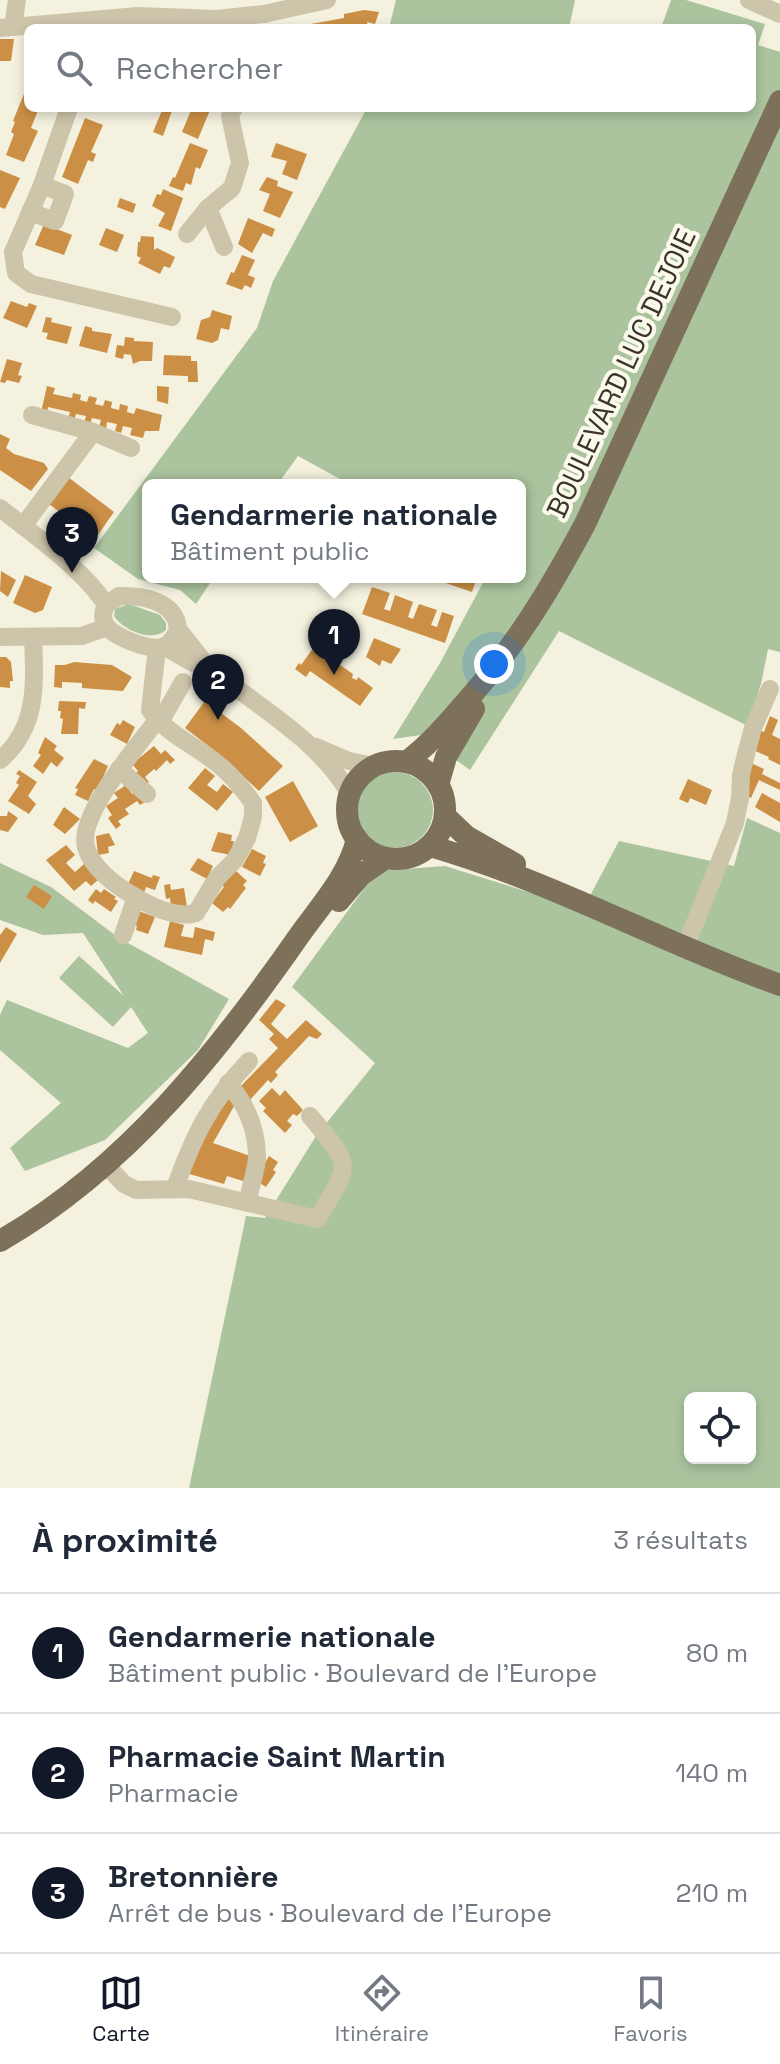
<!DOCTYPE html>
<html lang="fr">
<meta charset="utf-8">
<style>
:root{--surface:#fff;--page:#f6f6f7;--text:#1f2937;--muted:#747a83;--line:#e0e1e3;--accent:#111827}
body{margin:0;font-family:"Space Grotesk",sans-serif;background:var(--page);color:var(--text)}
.controls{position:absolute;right:24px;bottom:24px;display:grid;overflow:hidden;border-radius:12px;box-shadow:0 4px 12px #0003}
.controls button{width:72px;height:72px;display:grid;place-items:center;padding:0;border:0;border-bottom:2px solid var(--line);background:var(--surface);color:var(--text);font:40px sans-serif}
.you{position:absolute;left:494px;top:664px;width:28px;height:28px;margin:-20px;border:6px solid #fff;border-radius:50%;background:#1a73e8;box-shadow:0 0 0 12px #1a73e833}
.badge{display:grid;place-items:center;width:52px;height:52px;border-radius:50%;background:var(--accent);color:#fff;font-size:26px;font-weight:700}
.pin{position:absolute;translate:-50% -66px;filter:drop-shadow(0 2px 4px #0008)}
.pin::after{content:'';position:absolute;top:42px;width:28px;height:24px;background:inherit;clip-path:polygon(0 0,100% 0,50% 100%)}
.popup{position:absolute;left:142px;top:479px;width:384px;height:104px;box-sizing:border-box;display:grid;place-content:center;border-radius:12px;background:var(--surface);filter:drop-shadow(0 2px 6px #0005);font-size:26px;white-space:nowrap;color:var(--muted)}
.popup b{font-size:30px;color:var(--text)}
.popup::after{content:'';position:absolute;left:50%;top:100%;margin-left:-16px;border:16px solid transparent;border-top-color:var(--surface)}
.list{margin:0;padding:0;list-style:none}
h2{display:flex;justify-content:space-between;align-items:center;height:104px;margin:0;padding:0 32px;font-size:34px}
h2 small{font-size:26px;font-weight:400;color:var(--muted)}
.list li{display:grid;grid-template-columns:52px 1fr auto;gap:24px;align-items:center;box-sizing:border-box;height:120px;padding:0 32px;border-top:2px solid var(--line)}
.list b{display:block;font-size:30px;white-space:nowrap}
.list p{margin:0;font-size:26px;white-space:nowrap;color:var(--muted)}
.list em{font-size:26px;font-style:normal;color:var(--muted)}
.icon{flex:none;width:44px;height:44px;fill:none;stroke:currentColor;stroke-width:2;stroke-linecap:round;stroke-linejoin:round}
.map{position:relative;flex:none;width:780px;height:1488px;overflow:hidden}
.search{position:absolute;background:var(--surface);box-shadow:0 4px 12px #0003;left:24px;right:24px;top:24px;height:88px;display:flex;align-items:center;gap:20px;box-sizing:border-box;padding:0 28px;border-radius:12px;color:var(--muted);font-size:30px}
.sheet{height:464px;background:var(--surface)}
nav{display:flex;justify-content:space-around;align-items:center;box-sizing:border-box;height:112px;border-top:2px solid var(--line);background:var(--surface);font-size:22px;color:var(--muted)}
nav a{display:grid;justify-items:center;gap:4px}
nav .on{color:var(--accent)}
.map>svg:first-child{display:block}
</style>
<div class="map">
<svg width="780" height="1488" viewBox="0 0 780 1488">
<rect width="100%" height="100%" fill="#f4f1df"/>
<g fill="#abc49e" fill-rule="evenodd">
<path d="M396 0H575L569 28H389Z"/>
<path d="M671 0H686L765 24 758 45 780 52V652L768 649 761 684 748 726 559 631 470 770 421 735 393 739 440 663 486 577H520V485H351L298 456 277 485H148V577H214L196 604 180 590 138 579 94 548 257 328 273 281 367 108H752V28H661Z"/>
<path d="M129 604 160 615 166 623V630C152 643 123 630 114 616L115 609Z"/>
<circle cx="395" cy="810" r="38"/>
<path d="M747 818 780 833V1488H189L246 1216 265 1218 316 1136 375 1063 292 987 377 871 445 866 583 909 619 841 734 866ZM690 1398H750V1458H690Z"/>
<path d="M0 863 51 887 119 938 229 999 198 1050 105 1140 25 1171 10 1148 61 1103 0 1050V1015L7 1000 128 1048 148 1033 131 1007 113 1027 59 978 79 956 124 996 83 933 43 935 0 920Z"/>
</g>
<g fill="#cb9046">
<path d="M364 10 379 12 375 24 367 22 368 26 355 28H312L311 24 344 18V14Z"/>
<path d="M0 39H14L11 61H0Z"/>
<path d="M28 84V108H39L31 128 38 131 24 162 6 155 14 134 11 132 15 122 13 121Z"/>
<path d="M163 108H173L163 136 153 132Z"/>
<path d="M192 108 210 110 198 139 182 132Z"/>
<path d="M85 118 103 125 91 152 96 154 93 162 88 160 78 184 62 177Z"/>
<path d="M190 143 208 150 200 169 196 167 191 185 186 183 183 191 169 186 173 177 175 178Z"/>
<path d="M276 143 307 154 297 180 282 174 287 161 271 157Z"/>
<path d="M0 170 20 178 5 209 0 207Z"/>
<path d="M267 177 278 181 277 186 293 192 280 218 263 211 270 194 259 190Z"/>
<path d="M163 189 183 198 171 231 158 226 165 213 152 206 157 194 161 195Z"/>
<path d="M120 198 136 204 133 213 117 207Z"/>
<path d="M248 218 275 229 272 237 263 233 252 253 238 244Z"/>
<path d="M44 224 72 235 64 255 35 245Z"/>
<path d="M106 228 124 235 117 252 99 245Z"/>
<path d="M141 236 154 237V250L157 248 175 257 170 268 164 266 160 274 138 263 141 258 137 256 138 242H140Z"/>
<path d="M242 255 255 260 248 275 255 278 251 288 245 285 242 290 226 284 231 272 234 273Z"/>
<path d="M11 301 27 307 29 303 37 306 27 328 3 318Z"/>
<path d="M212 310 232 316 229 330 221 328 218 340 212 343 196 339 201 320 210 317Z"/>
<path d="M46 317 52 318 51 322 72 327 67 344 46 339 48 333 42 332Z"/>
<path d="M85 326 92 328V331L112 334 107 353 79 346Z"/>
<path d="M125 337 134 338V341L153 342 152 361H140L133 364 131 355 124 354 123 359 115 357 117 345 124 346Z"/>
<path d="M164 355 191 356V361H197L198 382H188V376L163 375Z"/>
<path d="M7 359 22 363 18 375 22 376 19 383 7 380 5 383 0 382Z"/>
<path d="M47 386 55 388 53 394 72 398 73 393 81 395 80 400 87 402 89 396 97 398 95 404 103 406 105 400 112 402 111 408 119 410 120 404 128 406 127 412 134 414 136 408 162 415 159 431H145L143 438 130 435 132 428 123 426 121 433 115 431 117 424 107 422 106 429 99 427 101 420 92 418 90 425 84 423 86 416 76 414 74 421 68 419 70 412 48 407 47 414 41 412Z"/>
<path d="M157 386 169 387 168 404 157 401Z"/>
<path d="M0 434 10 439 6 448 14 454 44 463 48 469 31 491 0 470Z"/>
<path d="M68 477 114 512 95 539 49 504Z"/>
<path d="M1 571 16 580 8 597 0 591Z"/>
<path d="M25 575 52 587 43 610 35 613 13 603Z"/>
<path d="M428 577H470L476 580 472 592Z"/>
<path d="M372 587 390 593 384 609 390 611 395 595 413 602 408 617 413 619 419 604 437 610 431 625 437 627 442 612 454 616 445 643 362 614Z"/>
<path d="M374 638 401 649 391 664 382 660 380 666 366 657Z"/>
<path d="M314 647 353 674 352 678 357 680 358 677 373 688 360 706 310 671 306 677 295 669 299 663 301 665Z"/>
<path d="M0 657H6L11 662 13 681H10V688L0 687Z"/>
<path d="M74 662 112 665 132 677 123 691 82 688V683L62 682V688L54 687 55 665H65Z"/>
<path d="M59 701 86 702 85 709 79 708 78 734H61L63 719 60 718 61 711H58Z"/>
<path d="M205 701 241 728 283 766 259 791 219 754 185 728Z"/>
<path d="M770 716 778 720 772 735 780 739V765L768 759 769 757 753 750 759 730 764 732Z"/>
<path d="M123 720 135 727 127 744 110 735 117 723 120 725Z"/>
<path d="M45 737 57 746 54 750 64 758 57 767 51 762 43 774 33 766 41 755 38 753Z"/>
<path d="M154 746 161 754 165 750 175 760 170 764 167 760 156 771 154 769 145 777 149 782 144 786 134 775 138 771 132 764Z"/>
<path d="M94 759 108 766 97 791 94 789 88 801 75 795 78 789 75 788Z"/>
<path d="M751 763 764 769 762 774 780 783V790L759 780 751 798 744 795Z"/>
<path d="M205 768 215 776 207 785 217 792 223 784 233 792 217 811 188 788Z"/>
<path d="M19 770 37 782 28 796 36 804 29 814 8 801 19 785 16 783 20 776 16 774Z"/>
<path d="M688 779 712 790 706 805 690 798 688 803 679 799Z"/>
<path d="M293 781 318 826 290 842 265 797Z"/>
<path d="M126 785 132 794 138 790 145 802 140 805 137 801 125 809 129 814 118 821 121 825 116 829 108 818 112 815 106 806 118 798 114 793Z"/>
<path d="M762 793 780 803V822L755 807Z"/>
<path d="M64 807 80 819 65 834 53 825Z"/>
<path d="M8 811 18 818 8 832 0 830V816H7Z"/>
<path d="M218 832 232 835 231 841H234L231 855 211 851Z"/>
<path d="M109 833 115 845 108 847 109 853 98 855 96 836Z"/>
<path d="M66 845 75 855 66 863 75 872 84 864 98 880 91 886 86 881 74 891 46 860Z"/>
<path d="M252 849 266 856 263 863 266 864 260 876 242 867Z"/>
<path d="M198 858 213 866 207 879 190 870Z"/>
<path d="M134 871 152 878 153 875 160 877 155 890 146 887 144 893 128 884Z"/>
<path d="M236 871 247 881 243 885 246 888 230 909 228 907 223 912 212 903 224 887 222 885Z"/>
<path d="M170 884 171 890 184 888 187 907 171 909 170 898 166 899 164 885Z"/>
<path d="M34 885 52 896 44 909 26 897Z"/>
<path d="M96 889 101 893 104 889 116 897 114 899 118 901 111 912 95 901 93 904 88 900Z"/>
<path d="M136 910 155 917 148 934 136 930 137 926 130 923Z"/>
<path d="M170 921 184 925 181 936 193 938 195 927 215 932 213 941 205 939 202 955 164 947Z"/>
<path d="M6 927 17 934 0 963V935Z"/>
<path d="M276 999 286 1005 271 1024 287 1039 306 1020 322 1034 317 1039 309 1036 275 1072 278 1075 271 1083 268 1080 250 1100 238 1089 278 1048 269 1039 274 1034 259 1020Z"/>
<path d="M272 1088 280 1096 285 1090 303 1110 297 1116 293 1114 287 1121 292 1125 285 1133 263 1111 266 1108 259 1101Z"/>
<path d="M226 1095 237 1101 213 1143 253 1157 246 1182 227 1176 224 1184 186 1173Z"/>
<path d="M269 1156 278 1162 273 1170 276 1172 266 1187 255 1180Z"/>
</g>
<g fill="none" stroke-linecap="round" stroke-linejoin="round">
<g stroke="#cdc5aa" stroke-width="18">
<path d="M749 0 780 14"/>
<path d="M13 27 17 0"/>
<path d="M0 28 138 16 216 19 264 14 327 0"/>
<path d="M69 108 42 185 13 252 16 273 31 284 172 317"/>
<path d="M208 208 224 247"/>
<path d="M30 212 55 221 65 194 42 185"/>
<path d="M187 234 208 208 232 188 240 163 230 116 234 108"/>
<path d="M32 415 93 432 131 448"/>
<path d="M0 508C33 534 84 570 106 605"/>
<path d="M23 526 93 432"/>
<path d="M119 596C142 595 176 601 178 629 175 636 170 645 162 647 149 651 111 636 105 624 102 618 103 611 106 605Z"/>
<path d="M178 629 208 667"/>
<path d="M0 637 82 636 107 627"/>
<path d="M165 647 193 663 210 669C256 704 323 744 350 795"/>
<path d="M157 648 150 710C166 734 197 746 219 765 233 776 243 789 253 803V817L247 838 235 860 217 878 196 913C175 919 150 906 132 895 115 885 91 867 86 847 77 815 138 746 157 720"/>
<path d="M160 722 183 682"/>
<path d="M316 747 349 761 374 766"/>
<path d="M0 760C38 728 35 684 33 638"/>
<path d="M119 769 147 794"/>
<path d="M123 935 136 897"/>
<path d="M685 948 735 823 740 798 741 775 746 754 753 728 770 689"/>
<path d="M228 1083C247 1105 257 1129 257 1158 256 1172 250 1187 248 1201"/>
<path d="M106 1165 124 1184 136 1190 189 1189 317 1219C352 1162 353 1168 310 1116"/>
<path d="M175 1188C194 1135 210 1102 249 1061"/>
</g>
<g stroke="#7d715a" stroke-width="22">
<circle cx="396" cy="810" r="49"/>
<path d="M406 762C429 745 447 724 466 702 517 644 549 591 585 524L780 101"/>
<path d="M438 785 446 757 474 709"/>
<path d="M445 816 466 836 515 864"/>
<path d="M430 846C551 881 662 943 780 985"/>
<path d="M339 901 361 875 386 858"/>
<path d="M0 1241C127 1168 219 1051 301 933 322 904 349 874 357 839"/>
</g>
</g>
<g text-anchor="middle" stroke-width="8" stroke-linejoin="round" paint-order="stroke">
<g font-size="28" fill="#3a342a" stroke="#fbf9ec">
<text transform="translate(621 373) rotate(-65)" y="10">BOULEVARD LUC DEJOIE</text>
</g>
</g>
</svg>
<div class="controls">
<button><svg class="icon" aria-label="locate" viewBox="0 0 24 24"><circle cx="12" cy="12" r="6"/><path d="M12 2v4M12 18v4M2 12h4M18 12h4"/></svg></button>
</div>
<div class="you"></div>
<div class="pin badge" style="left:334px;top:675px">1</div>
<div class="popup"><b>Gendarmerie nationale</b>Bâtiment public</div>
<div class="pin badge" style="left:218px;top:720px">2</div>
<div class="pin badge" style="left:72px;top:573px">3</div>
<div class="search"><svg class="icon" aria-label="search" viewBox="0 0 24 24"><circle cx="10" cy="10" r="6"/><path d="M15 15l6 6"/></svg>Rechercher</div>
</div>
<section class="sheet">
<h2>À proximité<small>3 résultats</small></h2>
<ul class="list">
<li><span class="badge">1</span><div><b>Gendarmerie nationale</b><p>Bâtiment public · Boulevard de l'Europe</p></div><em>80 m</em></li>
<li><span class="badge">2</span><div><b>Pharmacie Saint Martin</b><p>Pharmacie</p></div><em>140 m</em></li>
<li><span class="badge">3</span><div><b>Bretonnière</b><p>Arrêt de bus · Boulevard de l'Europe</p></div><em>210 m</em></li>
</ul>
</section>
<nav>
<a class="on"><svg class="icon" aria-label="map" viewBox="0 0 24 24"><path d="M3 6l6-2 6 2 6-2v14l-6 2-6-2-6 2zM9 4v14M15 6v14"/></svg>Carte</a>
<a><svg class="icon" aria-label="directions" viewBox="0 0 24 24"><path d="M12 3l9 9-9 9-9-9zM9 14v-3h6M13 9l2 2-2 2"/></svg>Itinéraire</a>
<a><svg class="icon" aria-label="saved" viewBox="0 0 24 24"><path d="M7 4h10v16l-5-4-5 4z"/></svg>Favoris</a>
</nav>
